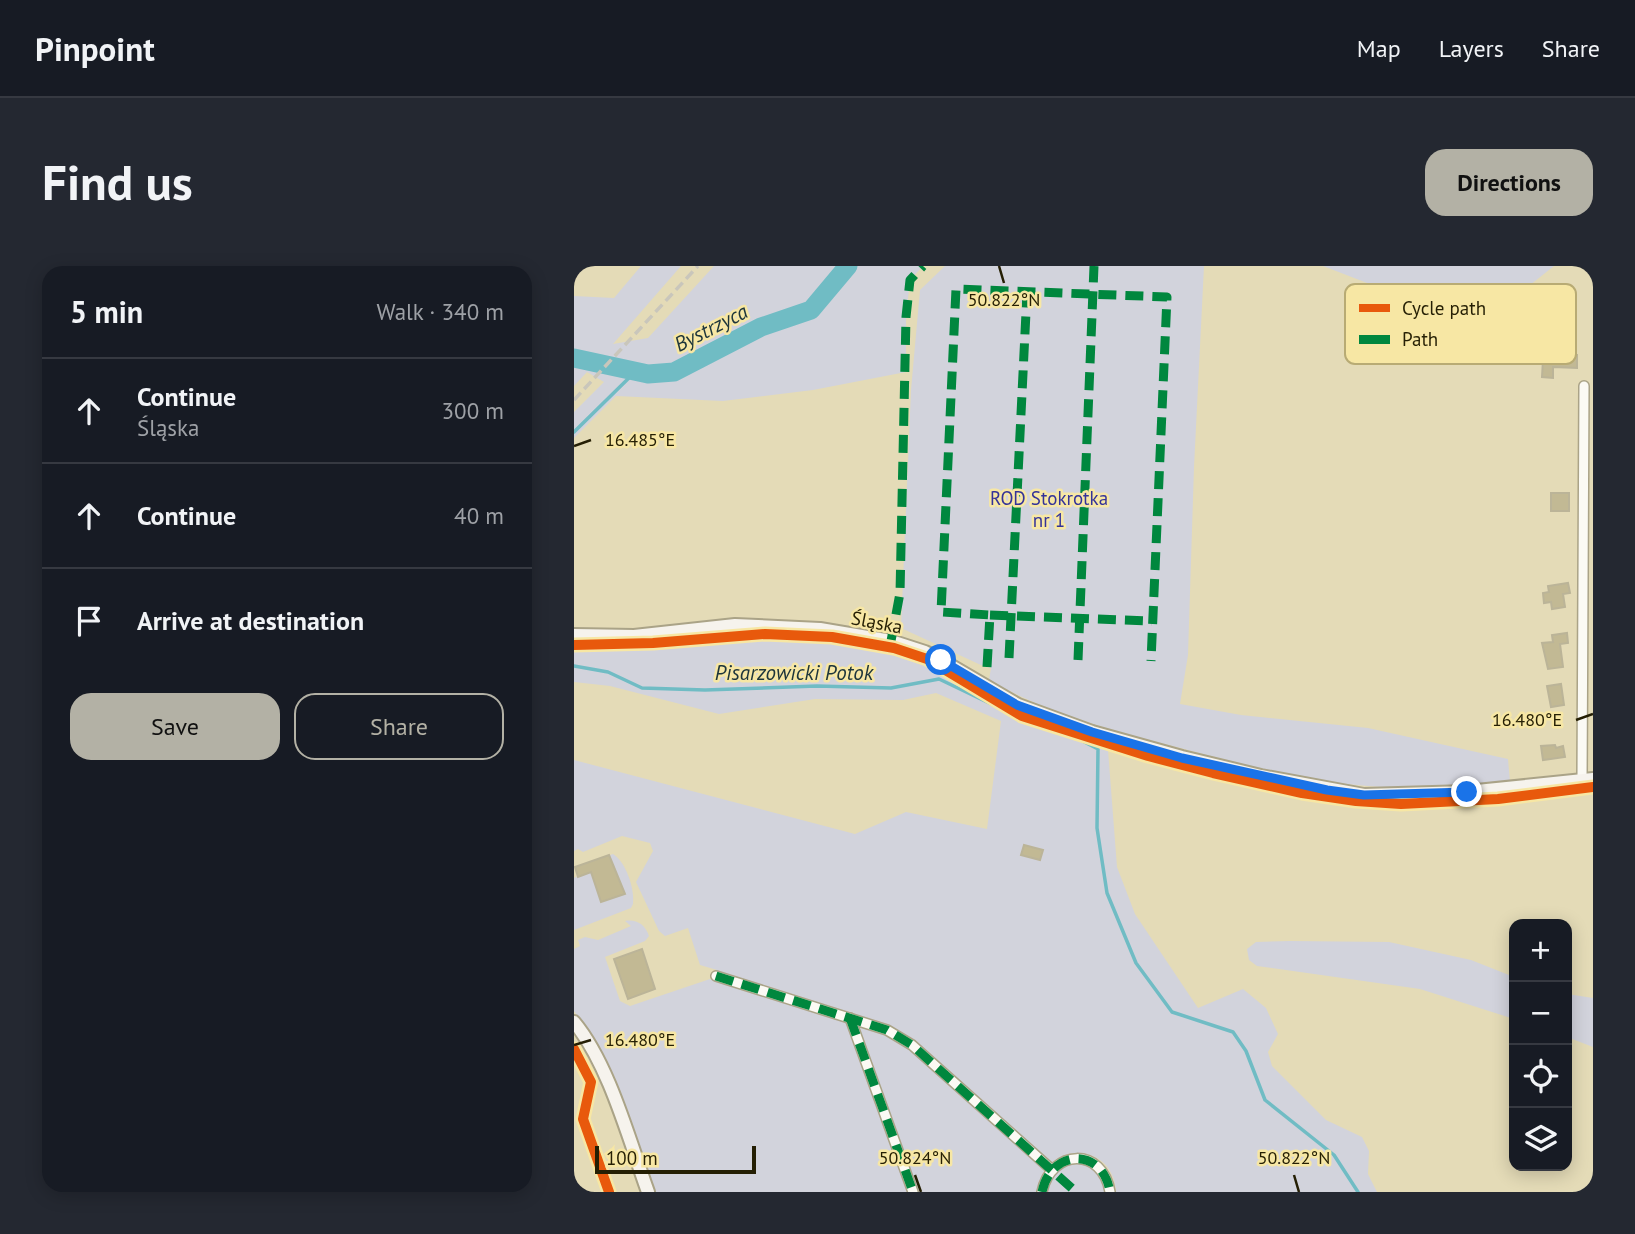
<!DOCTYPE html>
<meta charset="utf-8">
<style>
:root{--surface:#171b24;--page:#242831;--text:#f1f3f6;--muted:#9ea1a6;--line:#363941;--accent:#b3b1a5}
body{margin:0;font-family:"PT Sans",sans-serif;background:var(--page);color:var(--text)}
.controls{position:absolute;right:21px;bottom:21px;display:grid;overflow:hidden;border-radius:14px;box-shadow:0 4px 18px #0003}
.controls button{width:63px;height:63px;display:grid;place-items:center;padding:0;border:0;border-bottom:2px solid var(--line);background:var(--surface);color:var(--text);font:35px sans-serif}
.scale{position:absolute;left:21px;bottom:18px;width:161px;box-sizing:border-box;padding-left:7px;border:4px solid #251f04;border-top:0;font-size:19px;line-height:24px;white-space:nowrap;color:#251f04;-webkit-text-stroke:5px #f7e7a4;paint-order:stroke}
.stop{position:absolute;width:21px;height:21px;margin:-16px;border:5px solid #1a73e8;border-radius:50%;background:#fff}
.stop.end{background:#1a73e8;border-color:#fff;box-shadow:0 2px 7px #0008}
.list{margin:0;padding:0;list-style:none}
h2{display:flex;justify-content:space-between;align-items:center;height:91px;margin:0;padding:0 28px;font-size:30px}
h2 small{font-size:23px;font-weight:400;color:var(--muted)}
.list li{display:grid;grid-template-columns:46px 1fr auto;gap:21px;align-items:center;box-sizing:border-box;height:105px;padding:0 28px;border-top:2px solid var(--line)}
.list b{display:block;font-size:26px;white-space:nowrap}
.list p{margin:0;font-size:23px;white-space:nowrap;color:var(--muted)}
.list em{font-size:23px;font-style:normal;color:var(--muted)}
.actions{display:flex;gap:14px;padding:21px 28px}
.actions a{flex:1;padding:16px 0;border:2px solid var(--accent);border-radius:21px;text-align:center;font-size:24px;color:var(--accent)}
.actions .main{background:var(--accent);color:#111}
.icon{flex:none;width:38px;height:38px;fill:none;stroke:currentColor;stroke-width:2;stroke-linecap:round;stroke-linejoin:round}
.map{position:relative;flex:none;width:1019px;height:926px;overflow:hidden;border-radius:21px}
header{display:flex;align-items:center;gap:42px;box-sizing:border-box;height:98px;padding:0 35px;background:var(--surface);border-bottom:2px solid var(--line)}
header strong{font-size:33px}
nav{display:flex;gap:38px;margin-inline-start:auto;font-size:24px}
.intro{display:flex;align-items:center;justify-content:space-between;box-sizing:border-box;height:168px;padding:0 42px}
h1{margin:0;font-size:49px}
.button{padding:18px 32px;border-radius:21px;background:var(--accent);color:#111;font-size:24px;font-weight:700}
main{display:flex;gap:42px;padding:0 42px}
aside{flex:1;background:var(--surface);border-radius:21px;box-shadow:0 4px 18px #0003}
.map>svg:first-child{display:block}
</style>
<header>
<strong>Pinpoint</strong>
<nav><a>Map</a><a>Layers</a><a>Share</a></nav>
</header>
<div class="intro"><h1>Find us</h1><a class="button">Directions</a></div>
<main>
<aside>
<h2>5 min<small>Walk · 340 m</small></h2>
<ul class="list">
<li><svg class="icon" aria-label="ahead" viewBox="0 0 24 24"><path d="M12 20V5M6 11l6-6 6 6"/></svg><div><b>Continue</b><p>Śląska</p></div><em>300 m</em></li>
<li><svg class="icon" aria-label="ahead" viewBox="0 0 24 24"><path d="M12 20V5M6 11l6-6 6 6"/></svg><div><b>Continue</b></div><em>40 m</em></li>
<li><svg class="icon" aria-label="arrive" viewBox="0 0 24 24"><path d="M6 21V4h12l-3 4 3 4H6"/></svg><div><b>Arrive at destination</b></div></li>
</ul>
<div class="actions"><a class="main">Save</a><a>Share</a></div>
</aside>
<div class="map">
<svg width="1019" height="926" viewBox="0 0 1019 926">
<rect width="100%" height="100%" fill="#e4dbb7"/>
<g fill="#d2d3dc">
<path d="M67 0H107L39 78 74 72 140 0H349L336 14 332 51V106L239 124 149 135 42 130 0 172V146L30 116 13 106 0 120V30L40 32Z"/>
<path d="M371 0H630L620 201 614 389 606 438 667 449 794 462 934 493 936 516C894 518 851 523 808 521 742 518 674 500 610 483 544 466 474 448 415 414L417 402 409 400 327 362 337 124 346 24Z"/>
<path d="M749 0H980L946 27 936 72Z"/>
<path d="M200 366 258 371 320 382 353 393 448 450 517 472V477L534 484 543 601 561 648 624 742 669 723 692 742 704 768 694 786 698 800 752 854 788 871 795 885 794 908 803 926H542C539 874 470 874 463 926H80L36 802 26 781 0 745V683L6 680 4 674 11 671 24 674 57 660 51 655C62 653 71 658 75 670L71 675 31 691 46 735 56 740 136 713 140 714 143 704 126 699 114 662 91 670 85 665 62 616 79 585 76 577 48 570 9 586 4 583 0 585V494L281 568 332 546 413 563 427 455 362 427 329 434 241 433 145 448 36 420 0 416V377Z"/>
<path d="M39 588C52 596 61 623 59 638L57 642 0 664V612L4 610 1 601Z"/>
<path d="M716 675 815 676 897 694 940 711V753L846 723 683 700 675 694 673 683 682 676Z"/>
<path d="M993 728 1019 732V781L993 771Z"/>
<path d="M506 895C524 901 527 909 533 926H472C476 908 487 897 506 895Z"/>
</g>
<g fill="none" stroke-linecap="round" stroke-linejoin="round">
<g stroke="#70bcc4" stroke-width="3.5">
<path d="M0 166 62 105"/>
<path d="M0 400 34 406 68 422 131 424 243 420 317 422 365 413 436 447"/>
<path d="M448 450 487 464 524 483 523 562 533 627 562 697 598 746 659 766 672 785 691 834 760 889 784 926"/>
</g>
<path stroke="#70bcc4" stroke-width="19" d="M0 92 74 108 100 106 187 61 237 44 274 0"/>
</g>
<g fill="#c2b994" stroke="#bbb498" stroke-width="2">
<path d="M970 76 980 77 979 88 1003 89V102L979 101V112L968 111Z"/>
<rect x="977" y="227" width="18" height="18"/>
<path d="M994 317 996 327 989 328 991 341 978 343 977 336 970 337 969 327 975 326 974 320Z"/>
<path d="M993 367 994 377 986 378 989 401 974 403 968 377 979 376 978 369Z"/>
<path d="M987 418 990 439 977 441 973 420Z"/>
<path d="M981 479 982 482 989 480 991 491 969 494 967 480Z"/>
<path d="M450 579 469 584 466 594 447 589Z"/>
<path d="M35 589 51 628 27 636 17 606 4 611 1 601Z"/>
<path d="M68 683 81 723 54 733 40 693Z"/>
</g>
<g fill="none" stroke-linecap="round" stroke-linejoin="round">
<defs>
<g id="street">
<path d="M1008 515 1010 120"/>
<path d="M142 710 313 764 338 779 477 903"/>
<path d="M276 752 339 926"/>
<path d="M468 926C477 882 529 881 536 926"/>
</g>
<g id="secondary">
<path d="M0 369 60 370 161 359 246 363 317 375 351 386 367 394 444 439 518 466 608 491 687 510 790 529 893 526 1019 513"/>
<path d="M0 756C35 798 55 874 74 926"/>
</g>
</defs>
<use href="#street" stroke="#aaa387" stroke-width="12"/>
<use href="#secondary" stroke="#aaa387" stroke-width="16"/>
<use href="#street" stroke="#fbfaf4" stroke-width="9"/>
<use href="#secondary" stroke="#f6f3ed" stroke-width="12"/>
<path stroke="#c9c6bb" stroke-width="3.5" stroke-dasharray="10 5" stroke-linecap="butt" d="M0 134 124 0"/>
<g stroke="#00873e" stroke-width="9" stroke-dasharray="18 9" stroke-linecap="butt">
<path d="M416 349 578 355"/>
<path d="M317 375 326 327 332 51 336 14 349 0"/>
<path d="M435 392 453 26"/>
<path d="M504 394 520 0"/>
<path d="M413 401 416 349 367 346 382 23 593 31 577 395"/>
<path d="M142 710 313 764 338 779 502 926"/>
<path d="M276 752 339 926"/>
<path d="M468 926C477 882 529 881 536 926"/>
</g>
<defs>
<g id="cycleway">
<path d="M0 379 79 377 191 368 258 371 320 382 353 393 448 450 574 490 639 507 728 527 782 535 827 538 924 533 1019 521"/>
<path d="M0 783 17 816 9 853 35 926"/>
</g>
</defs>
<use href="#cycleway" stroke="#f7e7a4" stroke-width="15"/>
<use href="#cycleway" stroke="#e8590c" stroke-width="10"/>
</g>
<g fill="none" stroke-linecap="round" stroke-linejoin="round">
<path stroke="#1a73e8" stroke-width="9" d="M367 394 443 439 518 466 608 492 753 524 790 529 893 526"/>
</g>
<path fill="none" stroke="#251f04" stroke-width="2.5" d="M425 0 430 17M0 180 17 174M1002 454 1019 448M0 779 17 774M341 909 347 926M720 909 725 926"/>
<g text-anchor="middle" stroke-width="5" stroke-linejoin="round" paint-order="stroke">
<g font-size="19" fill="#333299" stroke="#f7e7a4">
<text x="475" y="239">ROD Stokrotka<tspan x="475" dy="22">nr 1</tspan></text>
</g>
<g font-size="19" fill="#251f04" stroke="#f7e7a4">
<text transform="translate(303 356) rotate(11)" y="7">Śląska</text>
</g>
<g font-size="21" font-style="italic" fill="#1d353b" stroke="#f7e7a4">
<text transform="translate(137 62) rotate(-27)" y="7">Bystrzyca</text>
<text x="220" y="414">Pisarzowicki Potok</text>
</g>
</g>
<rect x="771" y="18" width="231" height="80" rx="10" fill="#f7e7a4" stroke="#b8ab74" stroke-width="2"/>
<rect x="785" y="38" width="31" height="8" fill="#e8590c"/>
<rect x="785" y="69" width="31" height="9" fill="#00873e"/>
<g font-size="19" fill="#251f04">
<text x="828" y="49">Cycle path</text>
<text x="828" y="80">Path</text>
</g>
<g font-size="18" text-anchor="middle" fill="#251f04" stroke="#f7e7a4" stroke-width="5" stroke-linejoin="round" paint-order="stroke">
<text x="430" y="40">50.822°N</text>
<text x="66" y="180">16.485°E</text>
<text x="953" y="460">16.480°E</text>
<text x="66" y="780">16.480°E</text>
<text x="341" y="898">50.824°N</text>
<text x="720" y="898">50.822°N</text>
</g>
</svg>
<div class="controls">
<button>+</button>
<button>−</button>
<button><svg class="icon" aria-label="locate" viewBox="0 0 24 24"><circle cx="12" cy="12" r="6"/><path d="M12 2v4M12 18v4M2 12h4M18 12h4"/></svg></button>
<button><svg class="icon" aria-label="layers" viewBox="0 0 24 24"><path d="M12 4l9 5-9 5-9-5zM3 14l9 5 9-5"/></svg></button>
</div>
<div class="scale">100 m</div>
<div class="stop" style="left:367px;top:394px"></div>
<div class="stop end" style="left:893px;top:526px"></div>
</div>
</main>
